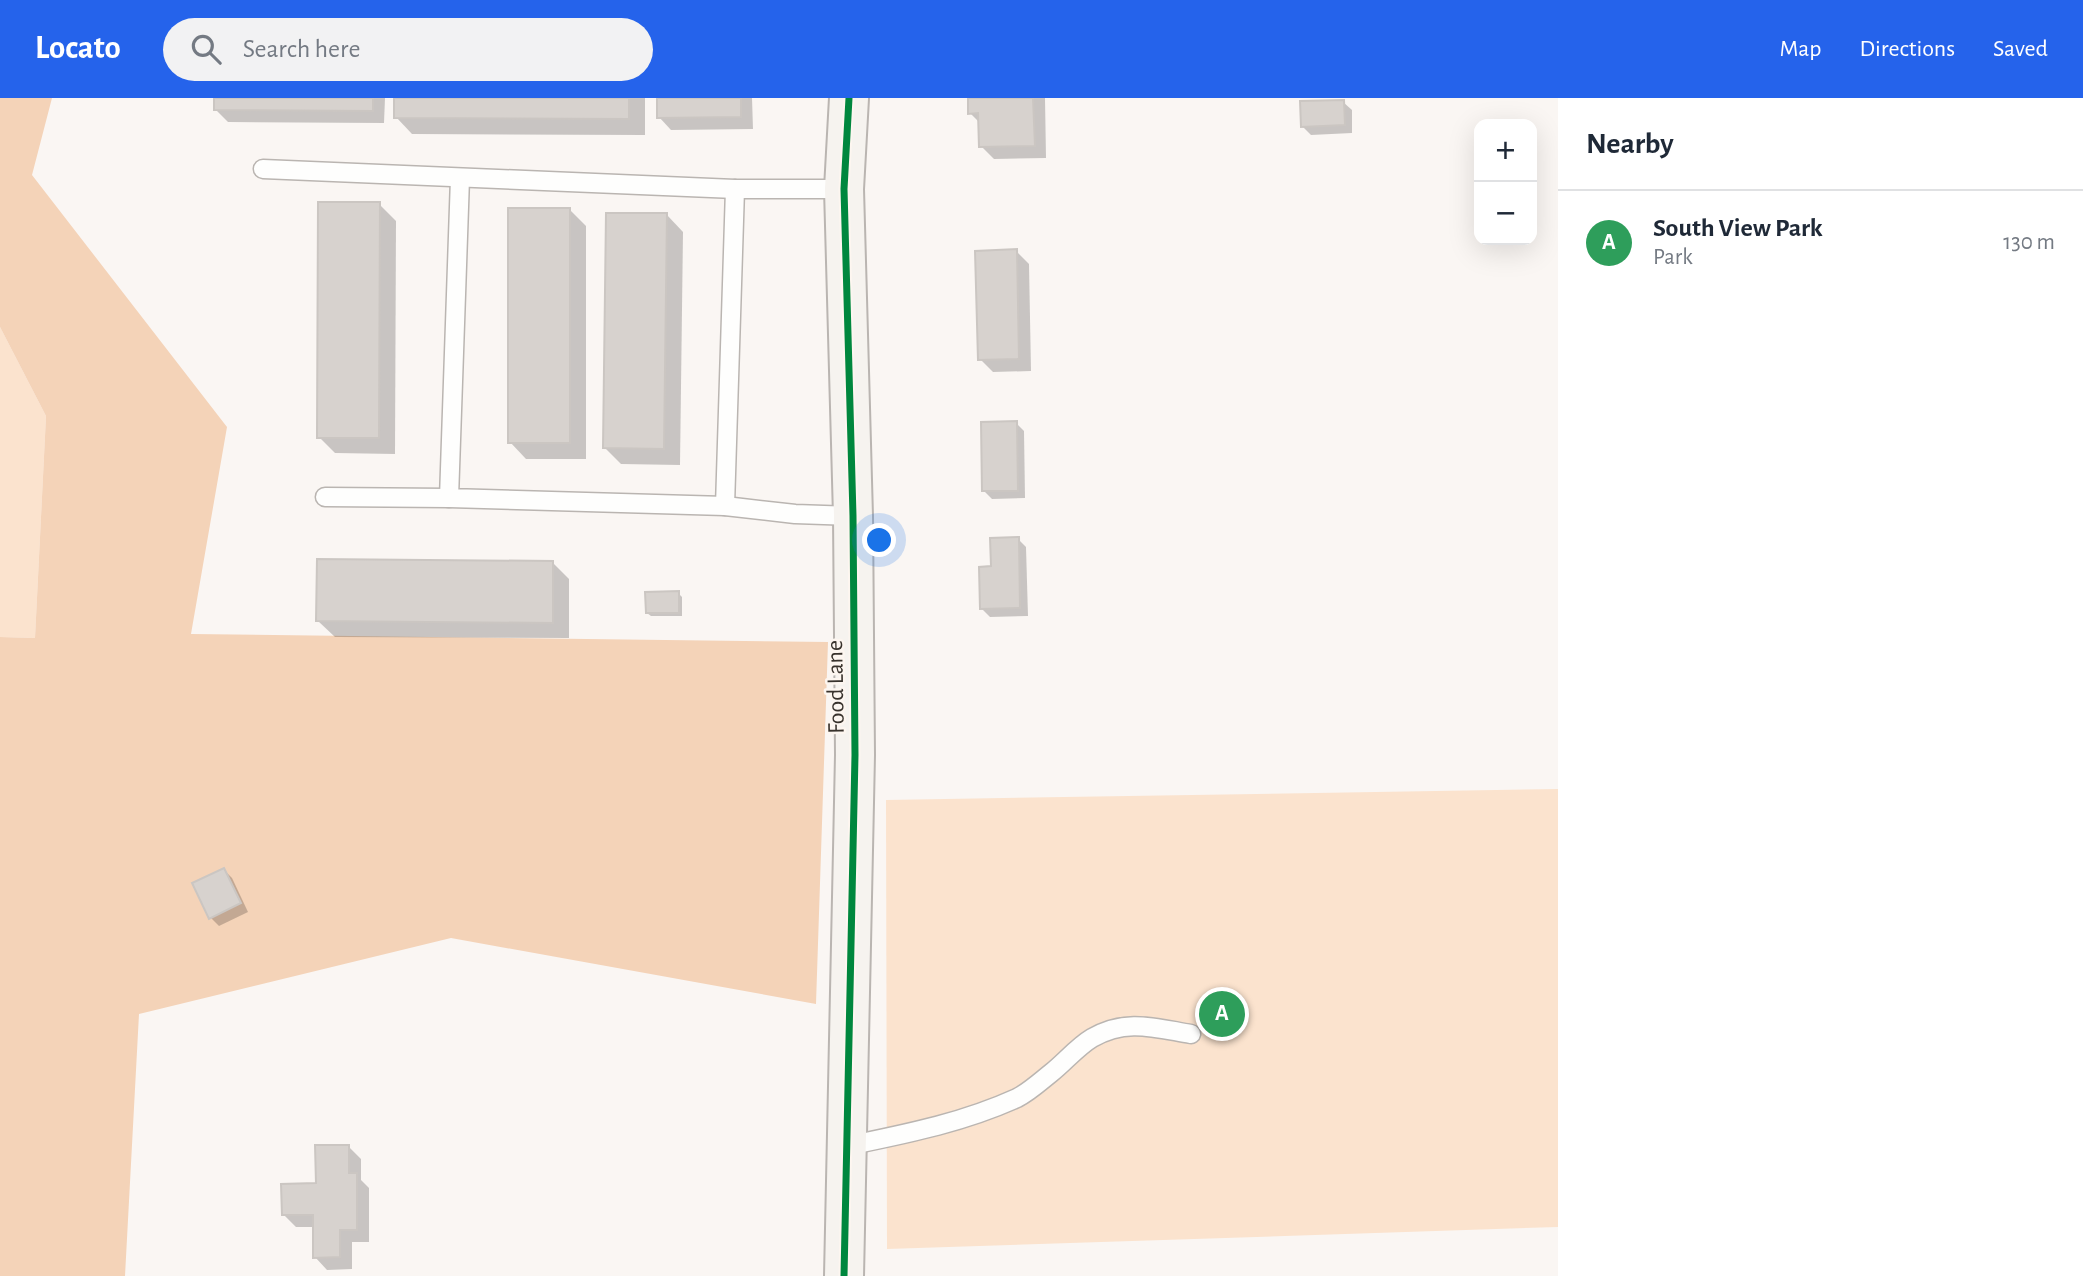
<!DOCTYPE html>
<meta charset="utf-8">
<style>
:root{--surface:#fff;--page:#f2f2f3;--text:#1f2937;--muted:#747a83;--line:#e0e1e3;--accent:#2563eb}
body{margin:0;font-family:"Alegreya Sans",sans-serif;background:var(--page);color:var(--text)}
.controls{position:absolute;right:21px;top:21px;display:grid;overflow:hidden;border-radius:14px;box-shadow:0 7px 28px #0002}
.controls button{width:63px;height:63px;display:grid;place-items:center;padding:0;border:0;border-bottom:2px solid var(--line);background:var(--surface);color:var(--text);font:35px sans-serif}
.you{position:absolute;left:880px;top:443px;width:24px;height:24px;margin:-18px;border:5px solid #fff;border-radius:50%;background:#1a73e8;box-shadow:0 0 0 10px #1a73e833}
.badge{display:grid;place-items:center;width:46px;height:46px;border-radius:50%;background:var(--accent);color:#fff;font-size:23px;font-weight:700}
.pin{position:absolute;translate:-50% -50%;border:4px solid #fff;box-shadow:0 2px 7px #0006}
.list{margin:0;padding:0;list-style:none}
h2{display:flex;justify-content:space-between;align-items:center;height:91px;margin:0;padding:0 28px;font-size:30px}
h2 small{font-size:23px;font-weight:400;color:var(--muted)}
.list li{display:grid;grid-template-columns:46px 1fr auto;gap:21px;align-items:center;box-sizing:border-box;height:105px;padding:0 28px;border-top:2px solid var(--line)}
.list b{display:block;font-size:26px;white-space:nowrap}
.list p{margin:0;font-size:23px;white-space:nowrap;color:var(--muted)}
.list em{font-size:23px;font-style:normal;color:var(--muted)}
.icon{flex:none;width:38px;height:38px;fill:none;stroke:currentColor;stroke-width:2;stroke-linecap:round;stroke-linejoin:round}
.map{position:relative;flex:none;width:1558px;height:1178px;overflow:hidden}
header{display:flex;align-items:center;gap:42px;box-sizing:border-box;height:98px;padding:0 35px;background:var(--accent);color:#fff}
header strong{font-size:33px}
nav{display:flex;gap:38px;margin-inline-start:auto;font-size:24px}
.search{width:490px;height:63px;background:var(--page);display:flex;align-items:center;gap:18px;box-sizing:border-box;padding:0 24px;border-radius:38px;color:var(--muted);font-size:26px}
main{display:flex}
aside{flex:1;background:var(--surface)}
.map>svg:first-child{display:block}
</style>
<header>
<strong>Locato</strong>
<div class="search"><svg class="icon" aria-label="search" viewBox="0 0 24 24"><circle cx="10" cy="10" r="6"/><path d="M15 15l6 6"/></svg>Search here</div>
<nav><a>Map</a><a>Directions</a><a>Saved</a></nav>
</header>
<main>
<div class="map">
<svg width="1558" height="1178" viewBox="0 0 1558 1178">
<rect width="100%" height="100%" fill="#faf6f3"/>
<g fill="#fbe3ce">
<path d="M0 229 46 318 35 540 0 539Z"/>
<path d="M1558 691V1129L887 1151 886 702Z"/>
</g>
<path fill="#f4d3b8" d="M0 0H52L32 77 227 329 191 536 828 544 816 906 451 840 139 916 125 1178H0V539L35 540 46 318 0 229Z"/>
<g fill="#0003">
<path d="M215 0H385L384 25 228 24 215 11Z"/>
<path d="M396 0H645V37L412 36 396 19Z"/>
<path d="M658 0H752L753 31 671 32 659 19Z"/>
<path d="M970 0H1045L1046 60 994 61 981 48 980 25 970 15Z"/>
<path d="M1343 4 1352 12V35L1311 37 1303 29Z"/>
<path d="M379 106 396 123 395 356 335 355 319 339Z"/>
<path d="M570 112 586 128V361H526L510 344Z"/>
<path d="M667 117 683 134 680 367 621 366 605 350Z"/>
<path d="M1016 153 1029 166 1031 273 993 274 980 261Z"/>
<path d="M1016 325 1024 333 1025 400 992 401 984 393Z"/>
<path d="M1018 441 1026 449 1028 518 990 519 982 511 993 470Z"/>
<path d="M552 464 569 481V540L335 539 318 523Z"/>
<path d="M678 495 682 499V518H651L647 515Z"/>
<path d="M224 772 232 780 248 814 219 828 211 820Z"/>
<path d="M349 1049 361 1061V1082L369 1090V1144H352V1171L327 1172 315 1159V1129H296L283 1116 317 1087Z"/>
</g>
<g fill="#d7d2ce" stroke="#cbc6c2" stroke-width="2">
<path d="M214 0H373V13L214 12Z"/>
<path d="M394 0H629V21L394 20Z"/>
<path d="M657 0H741V19L657 20Z"/>
<path d="M968 0H1033L1035 48 979 49 978 15 968 16Z"/>
<path d="M1344 2 1345 27 1301 29 1300 3Z"/>
<path d="M318 104H380L379 340H317Z"/>
<rect x="508" y="110" width="62" height="235"/>
<path d="M606 115H667L664 351 603 350Z"/>
<path d="M1017 151 1019 261 978 262 975 153Z"/>
<path d="M1017 323 1018 393H982L981 324Z"/>
<path d="M1019 439 1020 510 980 511 979 469 991 468 990 440Z"/>
<path d="M317 461 553 463V525L316 523Z"/>
<path d="M679 493V515H646L645 494Z"/>
<path d="M224 770 241 805 209 821 192 785Z"/>
<path d="M315 1047H349V1075H357V1132H340V1159L313 1160V1117H282L281 1086 316 1085Z"/>
</g>
<g fill="none" stroke-linecap="round" stroke-linejoin="round">
<defs>
<g id="lane">
<path d="M263 71 735 91H844"/>
<path d="M460 80 449 400 725 408 795 416 853 418"/>
<path d="M325 399 449 400"/>
<path d="M725 408 735 91"/>
<path d="M847 1048C905 1036 962 1025 1017 1000 1029 994 1041 983 1051 975 1065 964 1077 949 1092 940 1126 920 1155 930 1191 936"/>
</g>
<path id="secondary" d="M844 1178 855 657 853 418 844 91 849 0"/>
</defs>
<use href="#lane" stroke="#bab5b1" stroke-width="21"/>
<use href="#secondary" stroke="#bab5b1" stroke-width="42"/>
<use href="#lane" stroke="#fefefd" stroke-width="18"/>
<use href="#secondary" stroke="#f6f3ef" stroke-width="38"/>
<defs>
<path id="cycleway" d="M844 1178 855 657 853 418 844 91 849 0"/>
</defs>
<use href="#cycleway" stroke="#fdf6f0" stroke-width="11"/>
<use href="#cycleway" stroke="#00873e" stroke-width="7"/>
</g>
<g text-anchor="middle" stroke-width="5" stroke-linejoin="round" paint-order="stroke">
<g font-size="24" fill="#38322c" stroke="#fdf6f0">
<text transform="translate(835 589) rotate(-91)" y="8">Food Lane</text>
</g>
</g>
</svg>
<div class="controls">
<button>+</button>
<button>−</button>
</div>
<div class="you"></div>
<div class="pin badge" style="left:1222px;top:916px;background:#2e9e5b">A</div>
</div>
<aside>
<h2>Nearby<small></small></h2>
<ul class="list">
<li><span class="badge" style="background:#2e9e5b">A</span><div><b>South View Park</b><p>Park</p></div><em>130 m</em></li>
</ul>
</aside>
</main>
